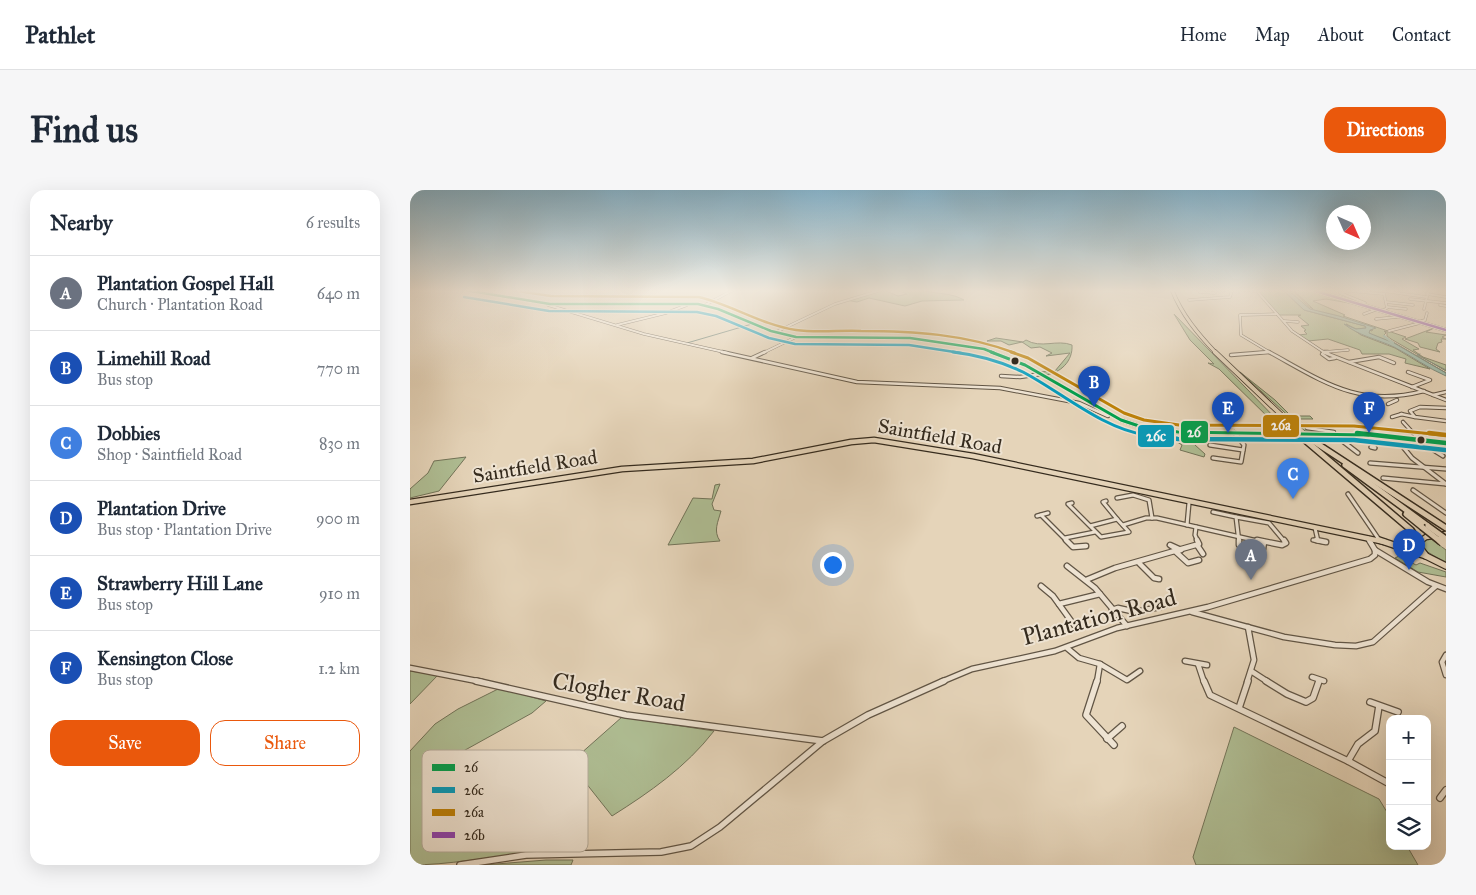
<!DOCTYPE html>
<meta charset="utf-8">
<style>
:root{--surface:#fff;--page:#f6f6f7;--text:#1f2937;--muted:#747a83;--line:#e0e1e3;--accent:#ea580c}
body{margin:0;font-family:"IM FELL Great Primer",serif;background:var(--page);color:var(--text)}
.controls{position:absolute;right:15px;bottom:15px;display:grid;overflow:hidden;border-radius:10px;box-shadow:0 5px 20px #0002}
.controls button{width:45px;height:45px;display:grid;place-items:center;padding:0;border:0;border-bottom:1px solid var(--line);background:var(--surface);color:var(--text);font:25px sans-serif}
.compass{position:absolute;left:916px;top:15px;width:45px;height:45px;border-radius:50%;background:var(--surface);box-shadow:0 5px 20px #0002;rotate:135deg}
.you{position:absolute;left:422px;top:374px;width:18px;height:18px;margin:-12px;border:4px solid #fff;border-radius:50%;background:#1a73e8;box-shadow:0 0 0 8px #1a73e833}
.badge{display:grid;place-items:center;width:32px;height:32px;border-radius:50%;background:var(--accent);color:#fff;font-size:16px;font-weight:700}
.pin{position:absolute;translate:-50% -41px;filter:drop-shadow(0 1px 2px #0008)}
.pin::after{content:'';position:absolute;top:26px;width:18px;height:15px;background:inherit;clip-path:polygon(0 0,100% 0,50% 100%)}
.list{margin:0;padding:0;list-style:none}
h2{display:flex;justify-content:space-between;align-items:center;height:65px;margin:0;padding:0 20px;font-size:21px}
h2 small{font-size:16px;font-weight:400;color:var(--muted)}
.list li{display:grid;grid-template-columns:32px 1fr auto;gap:15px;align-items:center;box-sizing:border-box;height:75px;padding:0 20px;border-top:1px solid var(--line)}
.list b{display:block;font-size:19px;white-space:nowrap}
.list p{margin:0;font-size:16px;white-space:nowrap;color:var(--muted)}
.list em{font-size:16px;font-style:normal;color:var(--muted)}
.actions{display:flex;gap:10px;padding:15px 20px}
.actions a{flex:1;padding:11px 0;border:1px solid var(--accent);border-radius:15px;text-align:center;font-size:18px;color:var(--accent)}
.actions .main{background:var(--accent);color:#fff}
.icon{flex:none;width:28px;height:28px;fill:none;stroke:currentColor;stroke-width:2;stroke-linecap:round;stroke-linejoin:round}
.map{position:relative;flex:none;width:1036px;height:675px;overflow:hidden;border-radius:15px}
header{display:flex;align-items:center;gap:30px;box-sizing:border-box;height:70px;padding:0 25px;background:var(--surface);border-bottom:1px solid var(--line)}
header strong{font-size:24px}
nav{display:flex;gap:28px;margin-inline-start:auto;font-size:18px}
.intro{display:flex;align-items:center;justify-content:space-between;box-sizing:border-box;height:120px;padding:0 30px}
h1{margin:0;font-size:35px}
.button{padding:12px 22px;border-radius:15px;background:var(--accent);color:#fff;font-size:18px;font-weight:700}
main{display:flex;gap:30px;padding:0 30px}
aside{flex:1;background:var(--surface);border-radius:15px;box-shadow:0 5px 20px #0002}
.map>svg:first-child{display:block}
</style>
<header>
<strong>Pathlet</strong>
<nav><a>Home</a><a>Map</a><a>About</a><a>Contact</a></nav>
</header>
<div class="intro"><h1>Find us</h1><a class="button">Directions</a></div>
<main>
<aside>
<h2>Nearby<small>6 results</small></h2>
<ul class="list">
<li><span class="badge" style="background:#6b7280">A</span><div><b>Plantation Gospel Hall</b><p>Church · Plantation Road</p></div><em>640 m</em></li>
<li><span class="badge" style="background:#1a4fb4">B</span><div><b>Limehill Road</b><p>Bus stop</p></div><em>770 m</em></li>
<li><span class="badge" style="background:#3f7fe0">C</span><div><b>Dobbies</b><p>Shop · Saintfield Road</p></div><em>830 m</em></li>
<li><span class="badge" style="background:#1a4fb4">D</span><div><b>Plantation Drive</b><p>Bus stop · Plantation Drive</p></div><em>900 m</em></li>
<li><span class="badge" style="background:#1a4fb4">E</span><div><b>Strawberry Hill Lane</b><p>Bus stop</p></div><em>910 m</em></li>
<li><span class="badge" style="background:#1a4fb4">F</span><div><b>Kensington Close</b><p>Bus stop</p></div><em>1.2 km</em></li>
</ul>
<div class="actions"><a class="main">Save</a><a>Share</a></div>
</aside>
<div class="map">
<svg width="1036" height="675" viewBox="0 0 1036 675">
<rect width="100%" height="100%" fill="#e5d4b9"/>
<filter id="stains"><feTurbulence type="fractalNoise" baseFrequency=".004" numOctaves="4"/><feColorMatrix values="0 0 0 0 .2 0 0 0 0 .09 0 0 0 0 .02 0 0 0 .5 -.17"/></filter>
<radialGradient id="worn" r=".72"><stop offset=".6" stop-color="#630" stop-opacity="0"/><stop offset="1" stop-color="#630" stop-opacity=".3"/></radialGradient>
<g fill="#afbe94" stroke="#727459">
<path d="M474 100 488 106 497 104 487 100H518L515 101C529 104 542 103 554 110L512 111 495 116 459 108 447 112 436 110Z"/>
<path d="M847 100H873L894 120 955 136 957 138 946 139 936 134 951 145 985 158 1020 179 995 173 996 169 979 164H952L950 160 918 149 898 151 889 145 897 144 894 141 896 140 891 136 899 135 888 126 891 125H869Z"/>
<path d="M878 100C889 102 893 114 903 119L883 100H901L939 113 916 109 903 111 935 125 933 126 996 147 992 149 1009 159 1003 160 1013 167 1036 175V181L981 149 977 146V142L974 141 976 143 973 146 1036 183 984 153 959 144V140L962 141 963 137 899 119Z"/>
<path d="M764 124 871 234H865L809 179 798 173 804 174 780 150Z"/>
<path d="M1024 138 1016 142 1036 145 1032 147 1036 149H1031L1032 152 1028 153 1026 159 1030 162 1010 157 1008 153 995 149Z"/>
<path d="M586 148 613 152 616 150C631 159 647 149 662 155 663 171 651 183 635 185L630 182 645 181 660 163 636 166 642 163 630 157 621 158 612 152 599 155 591 151H577Z"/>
<path d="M830 182 865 210 881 226H900L903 229H887C894 242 909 241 922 242L895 241Z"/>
<path d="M760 243 822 244 828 250 800 248 785 255 795 264 794 267 770 260 772 255 761 248Z"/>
<path d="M56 267 29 301 0 308V299L18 283 24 271Z"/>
<path d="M310 294 302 314 304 320 311 321C308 332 303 341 310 351L258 355 283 308 302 309 305 295Z"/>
<path d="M1020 348 1036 360V373L1011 358 1014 350Z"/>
<path d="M989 366 1006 375 1010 373 1036 382V387L1008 382 985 368Z"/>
<path d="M0 481 28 485 0 514Z"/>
<path d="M90 498 136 511 122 523 48 564C79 596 102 620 115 664 76 667 39 675 0 675V561L25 534 48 519Z"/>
<path d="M212 527 304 541C276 577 240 602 202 626L160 573Z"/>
<path d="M824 537 969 609 980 627V656H997L1008 675H786L783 667Z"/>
<path d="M136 670H163L161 675H74Z"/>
</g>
<path fill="#97b9aa" stroke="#708072" d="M873 100H878L900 119 929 126 966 138 960 140 959 143 984 153 1036 183V186C1017 178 1002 166 984 157 967 149 949 146 934 134L946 139 956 138 955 136 894 120Z"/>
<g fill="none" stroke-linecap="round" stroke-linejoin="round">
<g stroke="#708072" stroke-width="1">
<path d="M277 153 342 134"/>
<path d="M1010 164 1007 165 1036 180"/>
</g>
<path stroke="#97b9aa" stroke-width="2.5" d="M974 146 983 153"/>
<defs>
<g id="minor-far4">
<path d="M55 100 140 114H288L308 119 361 141 386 147 500 148 574 159 584 163"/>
<path d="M811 100 822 101"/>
<path d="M832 100 847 101"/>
<path d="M846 100 882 141 915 163"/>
<path d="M1014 100 1018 103 1014 119"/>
<path d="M973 101 1016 107"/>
<path d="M790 102 805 103 807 100"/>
<path d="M1017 104 1036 107"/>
<path d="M1000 109 1036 113"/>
<path d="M779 110 820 107 822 100"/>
<path d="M976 112 1003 115"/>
<path d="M955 113 930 103 940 101 974 104"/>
<path d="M138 115 234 144 318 163"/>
<path d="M295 115 323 100"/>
<path d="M1030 115 1036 116"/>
<path d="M977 117 996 119"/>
<path d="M972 121 977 118 974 104"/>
<path d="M954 124 965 120"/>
<path d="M966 129 987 127"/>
<path d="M874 131 888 132"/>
<path d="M1008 132 1015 130 1017 123"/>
<path d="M207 135 256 123 277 115"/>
<path d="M979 141 1010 133"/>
<path d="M366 142 425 114 471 100"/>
<path d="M914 162 938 160"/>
<path d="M353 163 386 147"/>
<path d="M848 163 859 162"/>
<path d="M861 163 831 145 830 125 867 124"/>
</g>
<g id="minor-far3">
<path d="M312 162 447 192 590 198 669 213 698 226"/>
<path d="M581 162 615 175 711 230 732 237 768 242 959 245"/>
<path d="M859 162C914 192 948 218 1014 201"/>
<path d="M913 162 1036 210"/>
<path d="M914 162H918"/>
<path d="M912 164 919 169 925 168"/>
<path d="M821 165 859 162"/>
<path d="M342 168 355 162"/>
<path d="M939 172 969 167 984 173"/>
<path d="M998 182 1020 190 1002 197"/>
<path d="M591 186 610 187 631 184"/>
<path d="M1023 205 1036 202"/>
<path d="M978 214 987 210"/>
<path d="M1036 218 1010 217 1000 221 1005 227 1036 231"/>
<path d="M991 224 1005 227"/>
<path d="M982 227 992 224"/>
<path d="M993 232 1005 245"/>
<path d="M897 238 924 242"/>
<path d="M824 242 826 245"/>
<path d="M922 243 924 245"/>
</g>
<g id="minor-far2">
<path d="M922 243 948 263"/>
<path d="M947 243 1036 253"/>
<path d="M1004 243 1010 250"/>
<path d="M954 244 965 258 961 257"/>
<path d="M985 247 1002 268 1036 294"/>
<path d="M800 255 833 260"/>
<path d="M1025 261 1033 266"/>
<path d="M803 268 831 272 834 255 825 243"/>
<path d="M960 273 1036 279"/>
<path d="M973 288 1036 294"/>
<path d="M1003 300 1036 323"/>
<path d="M938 304 970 351"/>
<path d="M707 308 723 305 739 310 742 328"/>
<path d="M696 311 693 312 707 329"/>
<path d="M662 313 658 314 691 347 719 342 707 329 680 336"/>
<path d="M803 322 826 327 829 352"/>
<path d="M631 325 658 352"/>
<path d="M627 326 638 323"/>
<path d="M826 327 859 333 875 352"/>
<path d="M713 335 736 328H747L852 352"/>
<path d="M777 335 779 313"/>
<path d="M786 337 785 345 788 352"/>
<path d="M905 338 908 351"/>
<path d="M655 348 685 342"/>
<path d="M958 348 960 352"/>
<path d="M903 350 914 352"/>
</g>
<g id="minor-far1">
<path d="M656 350 663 357 676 356"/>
<path d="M829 350V355L833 358 853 359 854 352"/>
<path d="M847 350 872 355 876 353 874 350"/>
<path d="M906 350 916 352"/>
<path d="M787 355 793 364"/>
<path d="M965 360 1018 392 1036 399"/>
<path d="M769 361 760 355 771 360"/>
<path d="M766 362 778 373 789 370"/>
<path d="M729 373 744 388 749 389"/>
<path d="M657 376 685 398 717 436"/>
<path d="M676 390 705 378 789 354 787 350"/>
<path d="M631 396 643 406 664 435"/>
<path d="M649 414 690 404"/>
<path d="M702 420 708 418 726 422 754 416"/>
<path d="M782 422 874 447 925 455 946 456 963 452 1026 396"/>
<path d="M657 458 669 468 690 474 717 490 730 481"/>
<path d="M1036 465 1032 472 1036 485"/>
<path d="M775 471 797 475"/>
<path d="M788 474 794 492"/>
<path d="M0 478 72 492"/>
<path d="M841 481 858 492"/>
<path d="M902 487 914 491"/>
<path d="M531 492 562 479 645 461 707 438 798 417 960 369 965 365V360L959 350"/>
<path d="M687 492 690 474"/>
<path d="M837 492 844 470 838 437"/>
</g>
<g id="minor">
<path d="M66 491 216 525 413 551"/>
<path d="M687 491 676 525 704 555"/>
<path d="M794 491 800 505 938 571 978 593"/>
<path d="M856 491 877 504 896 512 903 508 909 491"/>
<path d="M960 512 988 522"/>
<path d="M829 518 838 491"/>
<path d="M697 549 712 536"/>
<path d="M938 571 948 554 965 541 969 516"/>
<path d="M1030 608 1036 600"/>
<path d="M50 675 116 665 251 662 281 656 310 637 413 551 458 525 534 491"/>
</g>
<g id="major-far1">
<path d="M0 312 212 279 343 271 441 252 464 250 563 266 975 352"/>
<path d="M1009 352 1016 347 1036 344"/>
</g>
<g id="major">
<path d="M969 350 1016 366"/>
<path d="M1010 350 1007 354 1016 366 1036 376"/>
</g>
<g id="highway-far2">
<path d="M762 100C772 125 788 144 806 163"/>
<path d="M902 100 1036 140"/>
</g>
<path id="highway-far1" d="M805 162 885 238"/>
<g id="highway">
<path d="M897 247 1036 338"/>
<path d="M895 250 1001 340 1008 351"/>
<path d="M935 275 1018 336"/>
<path d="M996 324 1012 337"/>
</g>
</defs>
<use href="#minor-far4" stroke="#615545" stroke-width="3"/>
<use href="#minor-far3" stroke="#615545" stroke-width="4.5"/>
<use href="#minor-far2" stroke="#615545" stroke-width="5.5"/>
<use href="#minor-far1" stroke="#615545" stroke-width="7"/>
<use href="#minor" stroke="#615545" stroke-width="8"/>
<use href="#major-far1" stroke="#352b1e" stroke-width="7"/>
<use href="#major" stroke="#352b1e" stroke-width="8"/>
<use href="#highway-far2" stroke="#352b1e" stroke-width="4.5"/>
<use href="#highway-far1" stroke="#352b1e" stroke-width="5.5"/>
<use href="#highway" stroke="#352b1e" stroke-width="8"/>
<use href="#minor-far4" stroke="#eee3d2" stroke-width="2"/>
<use href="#minor-far3" stroke="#eee3d2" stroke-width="2.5"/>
<use href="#minor-far2" stroke="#eee3d2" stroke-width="3"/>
<use href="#minor-far1" stroke="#eee3d2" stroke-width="4.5"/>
<use href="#minor" stroke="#eee3d2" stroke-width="5.5"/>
<use href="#major-far1" stroke="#e5d4b9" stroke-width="4.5"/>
<use href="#major" stroke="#e5d4b9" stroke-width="5.5"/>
<use href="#highway-far2" stroke="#e5d4b9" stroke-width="3"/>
<use href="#highway-far1" stroke="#e5d4b9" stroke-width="4"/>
<use href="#highway" stroke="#e5d4b9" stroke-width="5"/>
<defs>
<path id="highway-bridge-far2" d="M880 237 888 245"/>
<g id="highway-bridge-far1">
<path d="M887 243 891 247"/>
<path d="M1018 336 1036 349"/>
<path d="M1012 337 1031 352"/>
</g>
<path id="highway-bridge" d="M1030 350 1033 353"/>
</defs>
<use href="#highway-bridge-far2" stroke="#352b1e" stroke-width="5.5" stroke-linecap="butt"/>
<use href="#highway-bridge-far1" stroke="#352b1e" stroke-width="8" stroke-linecap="butt"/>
<use href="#highway-bridge" stroke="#352b1e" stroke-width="9" stroke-linecap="butt"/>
<use href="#highway-bridge-far2" stroke="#e5d4b9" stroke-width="4"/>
<use href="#highway-bridge-far1" stroke="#e5d4b9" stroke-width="5"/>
<use href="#highway-bridge" stroke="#e5d4b9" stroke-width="7"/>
<defs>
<path id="bus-1-far2" d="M55 100 140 114H288L308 119 361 141 386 147 500 148 574 159 584 163"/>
<path id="bus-1-far1" d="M581 162 615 175 711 230 732 237 768 242 959 245"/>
<path id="bus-1" d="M947 243 1036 253"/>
<path id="bus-2-far2" d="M54 107 139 121 287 122 306 126 359 148 385 154 499 155 551 163"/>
<path id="bus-2-far1" d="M543 162C568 165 590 171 613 182 651 202 693 239 736 245"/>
<path id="bus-2" d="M729 243 768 249 944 250 1035 260"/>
<path id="bus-3-far2" d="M101 100 141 106 289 107C322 115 352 135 386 140 407 143 430 140 451 141 503 141 555 144 605 163"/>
<path id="bus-3-far1" d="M601 162 618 168 714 223 734 230 769 235 944 236 1032 245"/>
<path id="bus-3" d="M1019 243 1036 245"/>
<path id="bus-4" d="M902 100 1036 140"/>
</defs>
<use href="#bus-1-far2" stroke="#eee3d2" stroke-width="4.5"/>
<use href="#bus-1-far1" stroke="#eee3d2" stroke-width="5.5"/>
<use href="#bus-1" stroke="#eee3d2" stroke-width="8"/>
<use href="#bus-2-far2" stroke="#eee3d2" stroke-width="4.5"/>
<use href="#bus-2-far1" stroke="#eee3d2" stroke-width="5.5"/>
<use href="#bus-2" stroke="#eee3d2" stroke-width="8"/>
<use href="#bus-3-far2" stroke="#eee3d2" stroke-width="4.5"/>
<use href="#bus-3-far1" stroke="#eee3d2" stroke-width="5.5"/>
<use href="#bus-3" stroke="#eee3d2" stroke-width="8"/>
<use href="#bus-4" stroke="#eee3d2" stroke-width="4.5"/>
<use href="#bus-1-far2" stroke="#03a04e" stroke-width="2.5"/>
<use href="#bus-1-far1" stroke="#03a04e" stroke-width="3"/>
<use href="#bus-1" stroke="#03a04e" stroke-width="4.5"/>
<use href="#bus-2-far2" stroke="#059cbc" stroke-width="2.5"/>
<use href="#bus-2-far1" stroke="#059cbc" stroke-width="3"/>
<use href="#bus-2" stroke="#059cbc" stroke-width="4.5"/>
<use href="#bus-3-far2" stroke="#bd8109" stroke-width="2.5"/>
<use href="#bus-3-far1" stroke="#bd8109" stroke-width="3"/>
<use href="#bus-3" stroke="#bd8109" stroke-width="4.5"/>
<use href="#bus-4" stroke="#8e44ad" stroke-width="2.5"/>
</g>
<linearGradient id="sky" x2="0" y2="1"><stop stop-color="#87b6cf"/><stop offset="0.52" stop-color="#f3ece0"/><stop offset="1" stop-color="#f3ece0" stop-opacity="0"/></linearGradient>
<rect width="1036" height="194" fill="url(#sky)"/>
<g fill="#352b1e" stroke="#eee3d2" stroke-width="2">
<circle cx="605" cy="171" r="4.5"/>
<circle cx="1011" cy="250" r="4.5"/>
</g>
<g text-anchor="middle" stroke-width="4" stroke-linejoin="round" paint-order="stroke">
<g font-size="20" fill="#352b1e" stroke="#eee3d2">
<text transform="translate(530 246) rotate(10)" y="7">Saintfield Road</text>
<text transform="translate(125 276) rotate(-9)" y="7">Saintfield Road</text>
</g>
<g font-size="24" fill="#352b1e" stroke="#eee3d2">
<text transform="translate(689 427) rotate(-15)" y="8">Plantation Road</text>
<text transform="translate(209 502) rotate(10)" y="8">Clogher Road</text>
</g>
</g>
<rect x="12" y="560" width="166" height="102" rx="8" fill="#eee3d2" stroke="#b6ac9c" stroke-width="1"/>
<rect x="22" y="574" width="23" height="7" fill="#03a04e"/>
<rect x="22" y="597" width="23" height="6" fill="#059cbc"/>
<rect x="22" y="619" width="23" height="7" fill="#bd8109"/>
<rect x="22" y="642" width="23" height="6" fill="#8e44ad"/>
<g font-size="14" fill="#352b1e">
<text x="54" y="582">26</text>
<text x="54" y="605">26c</text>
<text x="54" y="627">26a</text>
<text x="54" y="650">26b</text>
</g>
<g stroke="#eee3d2" stroke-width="2">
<rect x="852" y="224" width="38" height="24" rx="5" fill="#bd8109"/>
<rect x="770" y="230" width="29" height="24" rx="5" fill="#03a04e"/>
<rect x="727" y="234" width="38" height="24" rx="5" fill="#059cbc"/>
</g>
<g font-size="14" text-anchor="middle" font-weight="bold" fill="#fff">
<text x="871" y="240">26a</text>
<text x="784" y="247">26</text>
<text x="746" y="251">26c</text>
</g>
<rect width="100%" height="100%" filter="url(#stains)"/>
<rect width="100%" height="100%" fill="url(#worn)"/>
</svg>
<div class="controls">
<button>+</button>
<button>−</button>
<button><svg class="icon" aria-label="layers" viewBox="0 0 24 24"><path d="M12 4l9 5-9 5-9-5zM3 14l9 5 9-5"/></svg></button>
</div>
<svg class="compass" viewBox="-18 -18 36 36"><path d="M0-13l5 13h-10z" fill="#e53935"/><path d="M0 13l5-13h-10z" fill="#747a83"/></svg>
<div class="you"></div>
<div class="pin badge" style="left:841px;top:390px;background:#6b7280">A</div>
<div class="pin badge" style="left:684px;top:217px;background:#1a4fb4">B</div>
<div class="pin badge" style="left:883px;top:309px;background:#3f7fe0">C</div>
<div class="pin badge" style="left:999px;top:380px;background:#1a4fb4">D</div>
<div class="pin badge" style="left:818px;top:243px;background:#1a4fb4">E</div>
<div class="pin badge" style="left:959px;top:243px;background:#1a4fb4">F</div>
</div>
</main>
